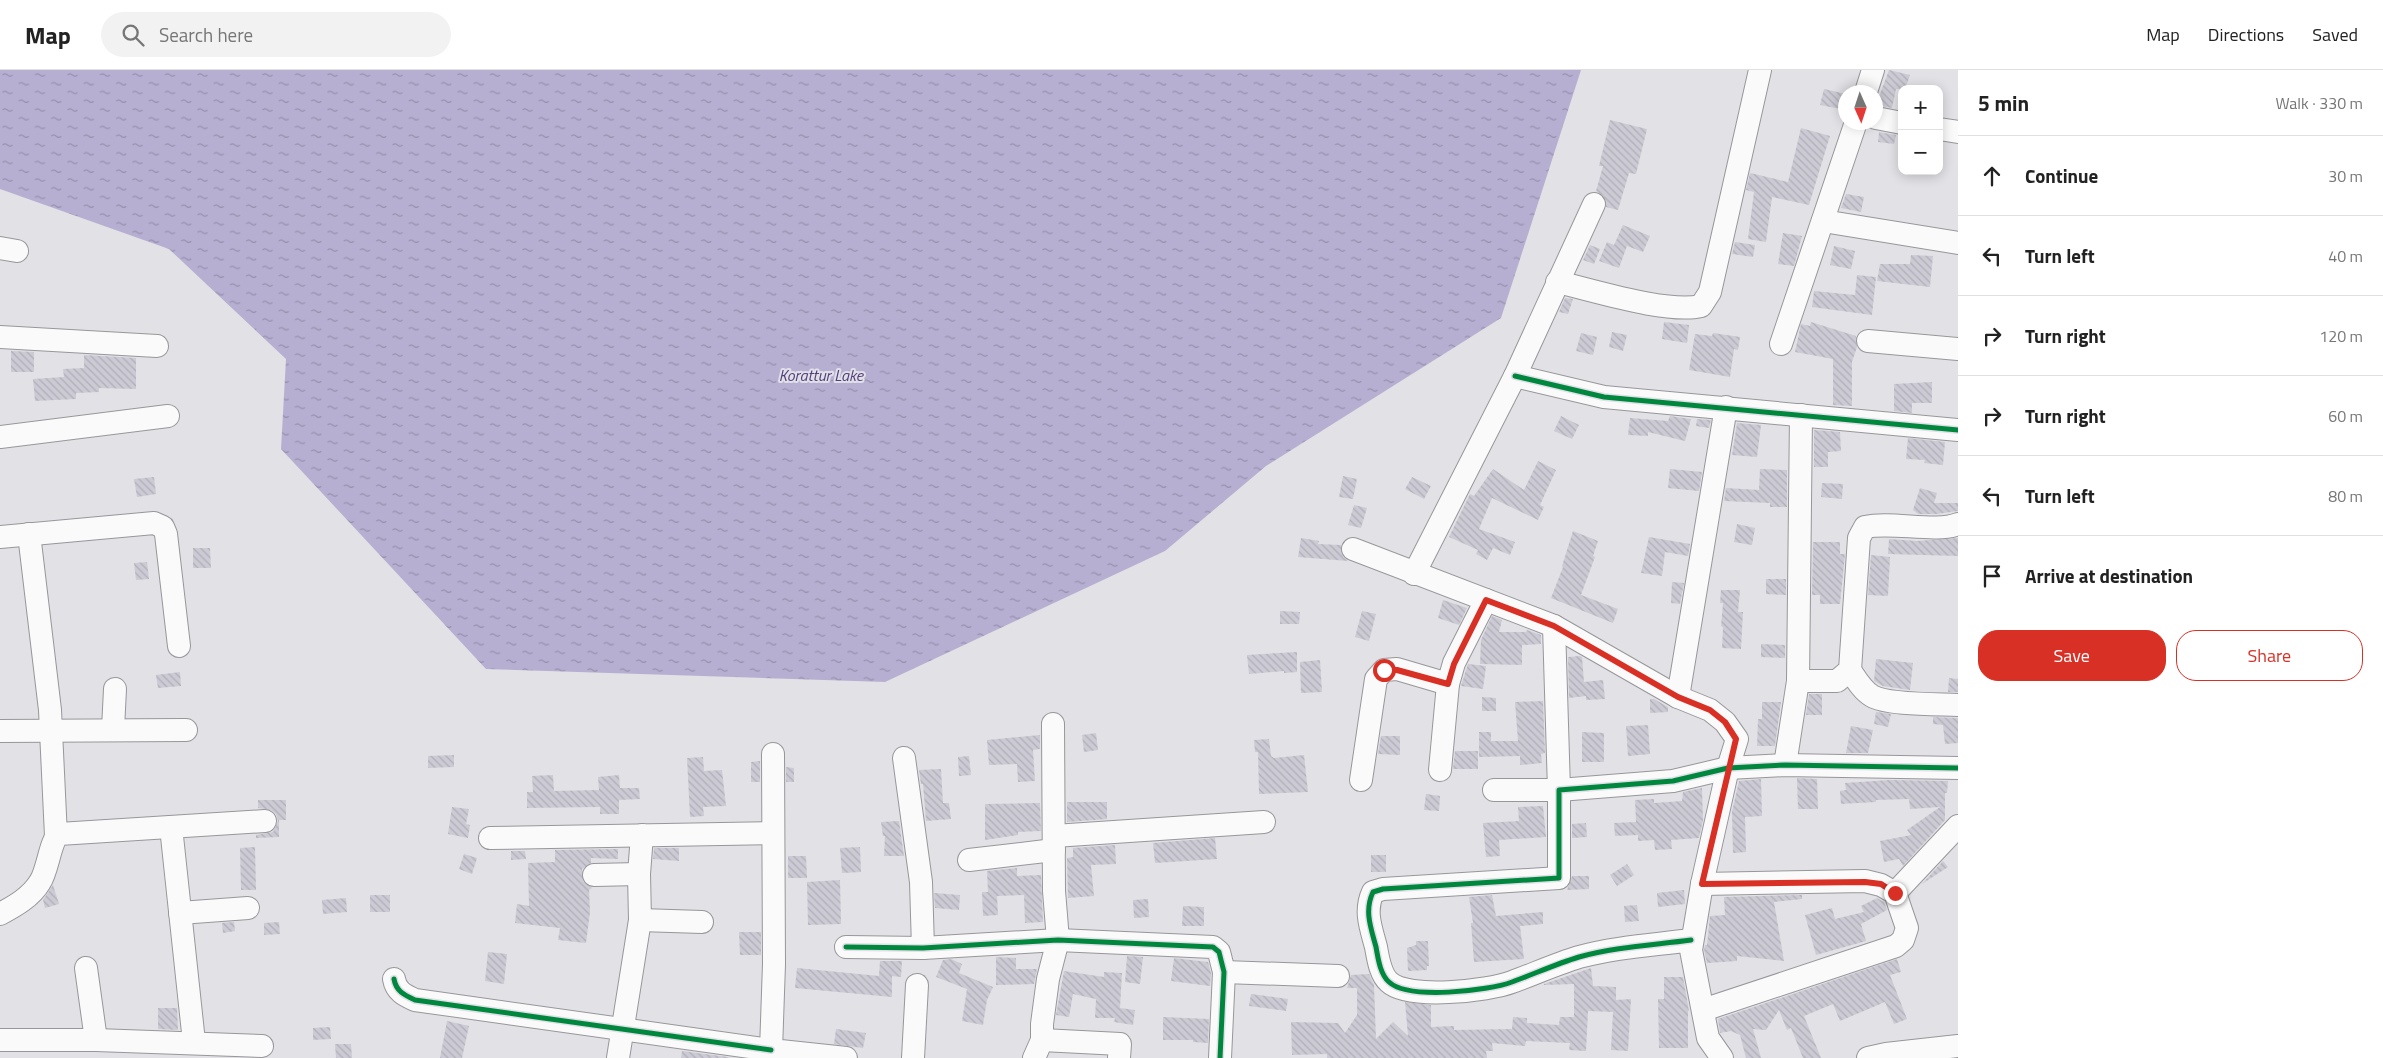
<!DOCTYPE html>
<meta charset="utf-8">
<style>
:root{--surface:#fff;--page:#f2f2f2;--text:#222;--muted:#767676;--line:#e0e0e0;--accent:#d93025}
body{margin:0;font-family:"Titillium Web",sans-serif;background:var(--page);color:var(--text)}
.controls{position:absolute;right:15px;top:15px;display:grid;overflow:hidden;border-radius:10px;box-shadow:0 2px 12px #0003}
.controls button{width:45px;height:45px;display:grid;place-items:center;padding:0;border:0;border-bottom:1px solid var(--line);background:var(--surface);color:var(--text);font:25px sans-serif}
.compass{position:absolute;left:1838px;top:15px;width:45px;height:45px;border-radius:50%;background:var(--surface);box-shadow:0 2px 12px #0003;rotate:177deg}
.stop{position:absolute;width:15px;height:15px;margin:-11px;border:4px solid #d93025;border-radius:50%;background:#fff}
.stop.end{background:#d93025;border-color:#fff;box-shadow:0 1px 5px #0008}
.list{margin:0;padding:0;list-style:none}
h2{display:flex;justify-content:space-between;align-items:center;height:65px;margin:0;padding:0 20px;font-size:21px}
h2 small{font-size:16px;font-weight:400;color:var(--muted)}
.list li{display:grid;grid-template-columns:32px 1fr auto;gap:15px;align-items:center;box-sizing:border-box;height:80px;padding:0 20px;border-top:1px solid var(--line)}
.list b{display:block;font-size:19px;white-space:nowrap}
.list em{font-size:16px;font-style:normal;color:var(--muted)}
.actions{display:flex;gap:10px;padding:15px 20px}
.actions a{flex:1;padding:11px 0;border:1px solid var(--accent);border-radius:20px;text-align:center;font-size:18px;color:var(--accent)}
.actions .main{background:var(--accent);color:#fff}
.icon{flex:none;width:28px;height:28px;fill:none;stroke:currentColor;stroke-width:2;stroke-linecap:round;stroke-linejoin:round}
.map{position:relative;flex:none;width:1958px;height:988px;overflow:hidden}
header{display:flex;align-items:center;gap:30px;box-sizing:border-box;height:70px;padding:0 25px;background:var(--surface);border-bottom:1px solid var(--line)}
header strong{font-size:24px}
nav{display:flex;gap:28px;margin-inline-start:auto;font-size:18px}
.search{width:350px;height:45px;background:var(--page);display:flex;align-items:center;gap:12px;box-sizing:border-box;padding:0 18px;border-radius:28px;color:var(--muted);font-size:19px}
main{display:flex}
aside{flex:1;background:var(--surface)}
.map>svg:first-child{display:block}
</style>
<header>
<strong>Map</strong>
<div class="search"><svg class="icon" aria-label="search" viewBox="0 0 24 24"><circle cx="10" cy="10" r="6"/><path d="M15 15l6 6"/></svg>Search here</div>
<nav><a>Map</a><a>Directions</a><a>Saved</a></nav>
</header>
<main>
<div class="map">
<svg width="1958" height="988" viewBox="0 0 1958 988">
<defs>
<pattern id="water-ripples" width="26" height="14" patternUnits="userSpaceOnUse" patternTransform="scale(1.25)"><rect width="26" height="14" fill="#b7afd2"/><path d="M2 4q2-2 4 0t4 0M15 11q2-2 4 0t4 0" fill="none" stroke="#958fab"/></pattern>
<pattern id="building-back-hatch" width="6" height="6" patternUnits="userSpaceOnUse" patternTransform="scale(1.25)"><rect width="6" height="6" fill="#cccbd5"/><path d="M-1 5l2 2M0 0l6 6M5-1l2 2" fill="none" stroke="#b0afb7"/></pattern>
</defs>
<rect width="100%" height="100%" fill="#e2e1e5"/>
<path fill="url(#water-ripples)" d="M0 0H1581L1501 248 1266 396 1165 481 885 612 486 599 281 379 286 289 169 179 0 119Z"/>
<g fill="url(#building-back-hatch)">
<path d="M1889 0 1910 5 1905 19H1896L1892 38 1876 35Z"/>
<path d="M1824 19 1846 24V40L1820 35Z"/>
<path d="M1610 50 1647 59 1636 104 1629 103 1618 140 1606 137 1604 126 1596 121 1603 96H1599Z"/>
<path d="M1801 58 1830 66 1809 135 1772 127 1766 172 1748 169 1754 122 1746 120 1750 103 1788 112Z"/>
<path d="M1879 62 1896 65 1894 74 1878 72Z"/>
<path d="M1846 124 1864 127 1861 142 1841 138Z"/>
<path d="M1623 155 1650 166 1643 182 1627 176 1619 198 1599 191 1607 172 1614 175Z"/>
<path d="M1783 163 1802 166 1794 196 1778 194Z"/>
<path d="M1735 172 1755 175 1753 187 1732 184Z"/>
<path d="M1590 175 1600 179 1594 194 1583 190Z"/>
<path d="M1834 176 1855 181 1851 199 1830 195Z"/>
<path d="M1911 185 1933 186 1930 217 1877 211 1880 194H1910Z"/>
<path d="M1857 205 1876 207 1872 245 1812 237 1814 221 1855 225Z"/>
<path d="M1565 228 1573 229 1568 244 1559 242Z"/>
<path d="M1664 252 1689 255 1687 273 1662 269Z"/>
<path d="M1811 252 1856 266 1857 277 1852 292V336L1833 335V289L1795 282 1801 254 1810 256Z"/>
<path d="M1612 262 1627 265 1623 281 1609 277Z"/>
<path d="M1581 263 1597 267 1593 285 1576 281Z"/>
<path d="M1713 263 1740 267 1738 280 1734 279 1730 307 1689 300 1695 264 1712 266Z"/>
<path d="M11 281 34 282V302H11Z"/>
<path d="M84 285 136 288V319L99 318V322L76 323V329L35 331 33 309 64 307 63 299 84 298Z"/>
<path d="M1932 312V333H1912V343L1894 341V314Z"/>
<path d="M1561 346 1579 355 1572 369 1554 361Z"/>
<path d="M1670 346 1691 349 1685 371 1648 362V366L1628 365 1630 348 1668 351Z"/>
<path d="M1697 349 1711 350 1709 358 1696 356Z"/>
<path d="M1737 353 1761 355 1757 387 1732 385Z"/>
<path d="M1814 360 1840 362 1841 381 1828 382V397H1814Z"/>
<path d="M1908 368 1945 372 1943 395 1924 393 1925 390 1906 389Z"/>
<path d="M1538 391 1556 400 1540 435 1544 437 1538 450 1492 428 1479 459 1515 472 1510 485 1493 478 1487 490 1476 484 1478 480 1449 467 1470 424 1474 426 1493 399 1524 420Z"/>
<path d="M1670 399 1702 402 1699 421 1668 418Z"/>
<path d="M1760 399 1787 400V437H1770V433L1724 431 1726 418 1759 420Z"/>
<path d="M1343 406 1357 409 1353 429 1339 427Z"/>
<path d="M154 407 156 424 137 427 134 409Z"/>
<path d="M1412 407 1431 416 1424 429 1405 419Z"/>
<path d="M1822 413 1843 414 1842 429 1821 427Z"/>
<path d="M1920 418 1937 423 1934 433H1958V441L1937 444H1918L1913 440Z"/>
<path d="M1354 435 1367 438 1361 458 1348 455Z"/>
<path d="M1737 454 1755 458 1752 475 1734 472Z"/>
<path d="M1573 461 1598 471 1593 486 1595 487 1581 525 1618 539 1613 553 1551 528 1563 497 1562 496Z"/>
<path d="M1649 467 1690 474 1688 486 1665 482 1662 506 1641 503Z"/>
<path d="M1301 468 1319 471 1318 474 1341 475 1343 487 1348 491 1298 487Z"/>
<path d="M1958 468V486L1888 484 1889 469 1917 471Z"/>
<path d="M1813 472H1840V484H1845L1840 534H1820V525H1812Z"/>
<path d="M193 478H210L211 498H193Z"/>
<path d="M1871 485 1890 487 1888 526 1868 525Z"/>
<path d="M147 492 149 509 136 510 134 493Z"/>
<path d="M1766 509H1786V525L1766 524Z"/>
<path d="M1672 512 1684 513 1680 534 1671 533Z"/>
<path d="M1721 520H1740L1738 542H1743L1741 579 1722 578 1723 557 1721 556 1723 533H1720Z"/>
<path d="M1443 530 1467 538 1459 555 1438 548Z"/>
<path d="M1280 541 1300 542 1299 554H1280Z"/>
<path d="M1362 541 1376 544 1369 571 1355 567Z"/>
<path d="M1492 546 1502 550 1499 562H1526L1527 560 1541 565V574L1522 575V595L1480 594 1481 570Z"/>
<path d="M1761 574 1785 575V588L1761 587Z"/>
<path d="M1297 582V602L1284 603V601L1249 604 1247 585Z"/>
<path d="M1580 586 1582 587 1584 612 1603 610 1605 629 1586 630V626L1569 628 1568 587Z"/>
<path d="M1876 589 1913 593 1910 620 1883 616 1874 611Z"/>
<path d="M1320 590 1322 622 1301 623 1300 592Z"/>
<path d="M1468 594 1486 596 1483 619 1461 616Z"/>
<path d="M180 602 181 616 158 618 156 605Z"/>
<path d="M1949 608 1958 609V622H1948Z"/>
<path d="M1809 624H1822V645H1806Z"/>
<path d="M1482 627 1496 628V641H1482Z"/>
<path d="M1650 629H1654L1668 637V642L1650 643Z"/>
<path d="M1543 631 1545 683 1541 684 1542 693 1520 695V686L1479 687V662H1491V671H1518L1515 632Z"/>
<path d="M1762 632H1781L1775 676H1757L1758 649H1762Z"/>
<path d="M1876 642 1891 644 1888 657 1874 654Z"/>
<path d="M1933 647 1958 648V673L1945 674 1943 655 1933 654Z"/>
<path d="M1648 655 1650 684 1628 686 1626 656Z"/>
<path d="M1851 656 1873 660 1868 683H1846Z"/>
<path d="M1582 662 1604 663V692H1582Z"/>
<path d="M1096 663 1098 680 1084 682 1082 665Z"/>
<path d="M1040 665V679L1033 680 1035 711 1018 712 1017 694 989 695 987 670Z"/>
<path d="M1381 666H1400V685L1378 684Z"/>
<path d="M1269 669 1271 686 1274 688 1304 685 1308 722 1259 724 1258 682H1255L1254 670Z"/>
<path d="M1455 681H1478V699H1453Z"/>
<path d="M454 685V697L428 698V686Z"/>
<path d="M969 686 971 705 959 706 958 687Z"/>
<path d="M703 687 704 701 722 700 726 736 703 737 704 746 690 747 687 688Z"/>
<path d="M760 691V712H751V692Z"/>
<path d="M786 697 794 698V712H786Z"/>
<path d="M941 699 943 733H949L951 749 926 751 923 714H921L919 700Z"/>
<path d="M553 705 554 721 599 720 598 707 619 705 620 718H639L640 729 619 730V744H600V737L527 738V722H533L532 706Z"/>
<path d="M1797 708 1817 709 1818 739H1798Z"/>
<path d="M1761 709 1762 746 1745 747 1746 782 1733 783 1732 742 1739 711Z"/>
<path d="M1889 710 1948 711 1947 723H1945V750L1903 796 1899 789 1884 792 1880 771 1911 765 1907 760 1940 737 1910 739 1909 729 1876 730V732L1841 734 1840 721 1846 720 1845 713Z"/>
<path d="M1702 718 1703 750 1699 768 1671 770 1672 779 1655 780 1654 770 1638 771V765L1615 766 1614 753 1636 752 1635 730 1654 729V733L1682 731 1683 722Z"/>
<path d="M1426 724 1440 726 1439 741 1424 740Z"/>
<path d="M258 730H286V750H279V767L256 768V765L273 762 278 751 276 744 271 740 258 738Z"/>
<path d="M1067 732H1107V749L1067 752Z"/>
<path d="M1038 733H1040L1041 761 1018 762V765L985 770V734Z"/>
<path d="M1543 736 1546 767 1499 770 1500 786 1486 787 1483 753 1519 751 1518 737Z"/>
<path d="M452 737 469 739 466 754 470 755 468 768 448 764Z"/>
<path d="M899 751 904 786H884L885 766H883L881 752Z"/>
<path d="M1586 753 1587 767 1572 768V754Z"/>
<path d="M1215 768 1217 789 1155 793 1153 773Z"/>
<path d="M1115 775 1116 794 1091 795 1094 826 1068 828 1067 788 1073 787V778Z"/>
<path d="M255 777 256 820H241L240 778Z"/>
<path d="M860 777 861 802 842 803 840 778Z"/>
<path d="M654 778H679V791L653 789Z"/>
<path d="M618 779V789L591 788V793L582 799 583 811 592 818 589 820 590 842 586 873 558 870 560 858 515 853 517 834 529 836 528 793 555 792V780Z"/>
<path d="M511 781H525L526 789 511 790Z"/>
<path d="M464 784 477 788 472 804 459 799Z"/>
<rect x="1371" y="785" width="15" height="17"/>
<path d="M788 786H806L807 808H788Z"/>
<path d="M1943 791 1948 797 1922 814Z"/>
<path d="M1627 794 1634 805 1617 816 1610 805Z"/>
<path d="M1017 798V806L1041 805 1043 852 1025 853 1024 825 997 826 998 845 983 846 982 822H988L987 801Z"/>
<path d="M1572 806H1589V819L1567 820Z"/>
<path d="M840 810 841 854 808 855 807 812Z"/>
<path d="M53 815 59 834 45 838 43 830Z"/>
<path d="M1684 820 1685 834 1658 837 1657 823Z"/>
<path d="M934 823 960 825 959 840 935 838Z"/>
<rect x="370" y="825" width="20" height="17"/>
<path d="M1492 825 1496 846 1543 842V854L1520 856 1524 889 1474 892 1471 853H1473L1469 827Z"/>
<path d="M1802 825V829L1774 832 1784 891 1737 886V891L1707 893 1704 880 1705 875H1707L1710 846 1725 845 1724 827Z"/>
<path d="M346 828 347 842 323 844 322 830Z"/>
<path d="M1877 828 1884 832 1887 840 1861 854 1866 871 1816 885 1805 845 1832 838 1835 849 1864 842 1861 836Z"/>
<path d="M1148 829 1149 847 1134 848 1133 830Z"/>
<path d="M1637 835 1639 851 1625 852 1624 836Z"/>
<path d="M1183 836 1204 837V856H1182Z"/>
<path d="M234 852 235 861 223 863 222 853Z"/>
<path d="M279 852 280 864 264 865V853Z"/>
<path d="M739 862H761V885H740Z"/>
<path d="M1416 871H1428L1429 896H1427V900L1408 901 1407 878 1416 875Z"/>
<path d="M488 882 507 884 504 914 485 911Z"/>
<path d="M1127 886 1143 887 1140 914 1125 912Z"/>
<path d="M996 887 1016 888V899H1037L1034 914 996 915Z"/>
<path d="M1174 888 1208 892 1211 903 1210 916 1171 911Z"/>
<path d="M951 889 962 894 959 903 993 917 987 930 983 955 962 951 967 919 936 907 943 890Z"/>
<path d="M1897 889 1901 902 1890 905 1907 949 1894 954 1885 932 1840 951 1833 934 1804 946 1821 988H1803L1791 958 1787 960 1779 940 1766 960 1753 959 1761 988H1746L1740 965 1731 961 1720 963 1718 949Z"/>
<path d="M880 891H902L901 907 892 906V927L795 918 797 898 879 906Z"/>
<path d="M1591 898 1593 916 1616 917V930L1631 929 1628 981 1611 980 1613 942 1588 941 1586 981 1569 980 1570 973 1526 971 1525 976 1492 973 1493 981H1486L1487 988H1327V984L1292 985 1291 952 1338 953 1345 963 1357 945V918H1347L1351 905 1369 904 1374 915 1376 969 1393 952 1408 966 1405 932 1431 935V957L1454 956V960L1512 959 1513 947 1527 948V953L1559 955 1560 947H1574V914L1544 915V914Z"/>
<path d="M1064 901 1104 907V902L1122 903 1120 938 1135 940 1133 955 1114 952 1115 948H1095L1096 929 1073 924 1069 947 1056 945Z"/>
<path d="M1664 907H1683L1689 941H1688V978H1659L1658 929H1664Z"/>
<path d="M1251 924 1288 929 1286 941 1249 936Z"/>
<path d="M158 938H177L178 960 158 959Z"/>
<path d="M1163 947 1209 949 1208 973 1193 972V970H1163Z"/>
<path d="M447 951 469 956 462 988H440Z"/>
<path d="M330 957 331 969 313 970V958Z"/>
<path d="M836 959 866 963 863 978 834 974Z"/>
<path d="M335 974H351L352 988H336Z"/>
<path d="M682 981 728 987 729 988H681Z"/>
</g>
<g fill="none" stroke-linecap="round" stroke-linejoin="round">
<defs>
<g id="minor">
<path d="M1866 22 1873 0"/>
<path d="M1876 48 1902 53"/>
<path d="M1939 59 1958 62"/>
<path d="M1823 151 1958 173"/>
<path d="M0 178 17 181"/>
<path d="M1557 212C1593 220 1667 244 1701 236L1710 222 1760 0"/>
<path d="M0 267 157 276"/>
<path d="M1868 271 1958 279"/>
<path d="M1781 274 1856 52"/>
<path d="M1515 306 1604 327 1958 360"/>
<path d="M0 367 168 346"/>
<path d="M29 464 50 640 56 766"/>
<path d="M0 467 154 453 163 457 166 464 179 576"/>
<path d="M1353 479 1554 556 1678 627 1710 640 1725 652 1737 669 1728 698 1702 814 1691 880 1708 968 1722 988"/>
<path d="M1414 504 1515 306 1594 134"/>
<path d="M1850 600C1856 609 1862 620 1872 626 1887 635 1939 634 1958 635"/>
<path d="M1798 611H1837L1850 600 1859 468 1865 457C1892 451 1936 463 1958 454"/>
<path d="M1678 627 1726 337"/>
<path d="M113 659 115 619"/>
<path d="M0 661 186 660"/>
<path d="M773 684 774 894 771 980 846 988"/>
<path d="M904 688 921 812 923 878"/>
<path d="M1785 695 1798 611 1801 345"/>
<path d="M1440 700 1448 614 1454 593 1486 530"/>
<path d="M1361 710 1376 609 1384 600 1397 599 1448 614"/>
<path d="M1494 720H1559L1554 556"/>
<path d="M171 757 194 972"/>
<path d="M1054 766 1264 752"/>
<path d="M490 768 773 763"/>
<path d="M969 790 1054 780"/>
<path d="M594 805 639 804"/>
<path d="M1702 814 1865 811 1881 815 1895 823 1907 858 1903 870 1896 876 1703 940"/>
<path d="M1895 823 1958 756"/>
<path d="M180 843 248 838"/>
<path d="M0 844C15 836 31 827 40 812 48 800 50 771 59 764L265 751"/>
<path d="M640 850 702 852"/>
<path d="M1691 870C1654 875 1615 877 1579 887 1556 894 1534 904 1512 912 1488 921 1408 930 1389 912 1380 904 1378 888 1376 877 1371 858 1364 841 1373 822L1383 819 1559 808V720L1673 711 1728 698 1785 695 1958 698"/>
<path d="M846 877 923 878 1058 870 1213 877 1219 882 1224 902 1220 988"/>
<path d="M86 898 96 970"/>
<path d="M1224 902 1338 906"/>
<path d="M394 909C396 921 404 925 415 930L771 980"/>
<path d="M0 970H96L262 976"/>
<path d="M1042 970 1120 974 1119 988"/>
<path d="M618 988 640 850 639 804 642 765"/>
<path d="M913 988 917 915"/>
<path d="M1034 988 1042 970V954L1048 909 1058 870 1054 821 1053 654"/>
<path d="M1868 988 1886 984 1958 976"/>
</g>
</defs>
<use href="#minor" stroke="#979699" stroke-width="24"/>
<use href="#minor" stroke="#fbfafb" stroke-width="22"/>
<defs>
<g id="cycleway">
<path d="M1515 306 1604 327 1958 360"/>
<path d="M1691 870C1654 875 1615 877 1579 887 1556 894 1534 904 1512 912 1488 921 1408 930 1389 912 1380 904 1378 888 1376 877 1371 858 1364 841 1373 822L1383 819 1559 808V720L1673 711 1728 698 1785 695 1958 698"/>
<path d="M846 877 923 878 1058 870 1213 877 1219 882 1224 902 1220 988"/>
<path d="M394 909C396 921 404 925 415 930L771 980"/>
</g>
</defs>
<use href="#cycleway" stroke="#e1dfe7" stroke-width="8"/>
<use href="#cycleway" stroke="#00873e" stroke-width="5"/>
</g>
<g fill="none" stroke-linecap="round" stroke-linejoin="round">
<path stroke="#d93025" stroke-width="6" d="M1384 600H1397L1448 614 1454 594 1486 530 1554 556 1678 627 1710 640 1725 652 1736 669 1702 814 1865 812 1881 814 1895 823"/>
</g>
<g text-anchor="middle" stroke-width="4" stroke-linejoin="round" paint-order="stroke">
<g font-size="16" font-style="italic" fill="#513f7c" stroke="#e1dfe7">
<text x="821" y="311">Korattur Lake</text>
</g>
</g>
</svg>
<div class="controls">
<button>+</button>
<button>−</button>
</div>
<svg class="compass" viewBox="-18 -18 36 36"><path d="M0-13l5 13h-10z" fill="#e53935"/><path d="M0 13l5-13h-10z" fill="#767676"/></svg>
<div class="stop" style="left:1384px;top:600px"></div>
<div class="stop end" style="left:1895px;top:823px"></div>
</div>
<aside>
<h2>5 min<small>Walk · 330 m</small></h2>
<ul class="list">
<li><svg class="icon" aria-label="ahead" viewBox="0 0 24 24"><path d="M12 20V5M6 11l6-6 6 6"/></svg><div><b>Continue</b></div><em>30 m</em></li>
<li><svg class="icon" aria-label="left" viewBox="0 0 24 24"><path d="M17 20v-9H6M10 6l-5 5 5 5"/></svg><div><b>Turn left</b></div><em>40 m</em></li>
<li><svg class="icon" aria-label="right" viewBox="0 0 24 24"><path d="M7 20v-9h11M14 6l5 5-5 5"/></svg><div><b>Turn right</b></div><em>120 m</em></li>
<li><svg class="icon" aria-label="right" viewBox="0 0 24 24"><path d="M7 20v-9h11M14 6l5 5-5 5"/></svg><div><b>Turn right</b></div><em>60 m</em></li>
<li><svg class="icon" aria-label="left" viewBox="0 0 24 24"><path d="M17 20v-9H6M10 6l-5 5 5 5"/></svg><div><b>Turn left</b></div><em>80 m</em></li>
<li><svg class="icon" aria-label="arrive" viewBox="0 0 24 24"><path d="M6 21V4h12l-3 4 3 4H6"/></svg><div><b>Arrive at destination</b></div></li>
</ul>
<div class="actions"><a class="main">Save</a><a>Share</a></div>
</aside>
</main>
